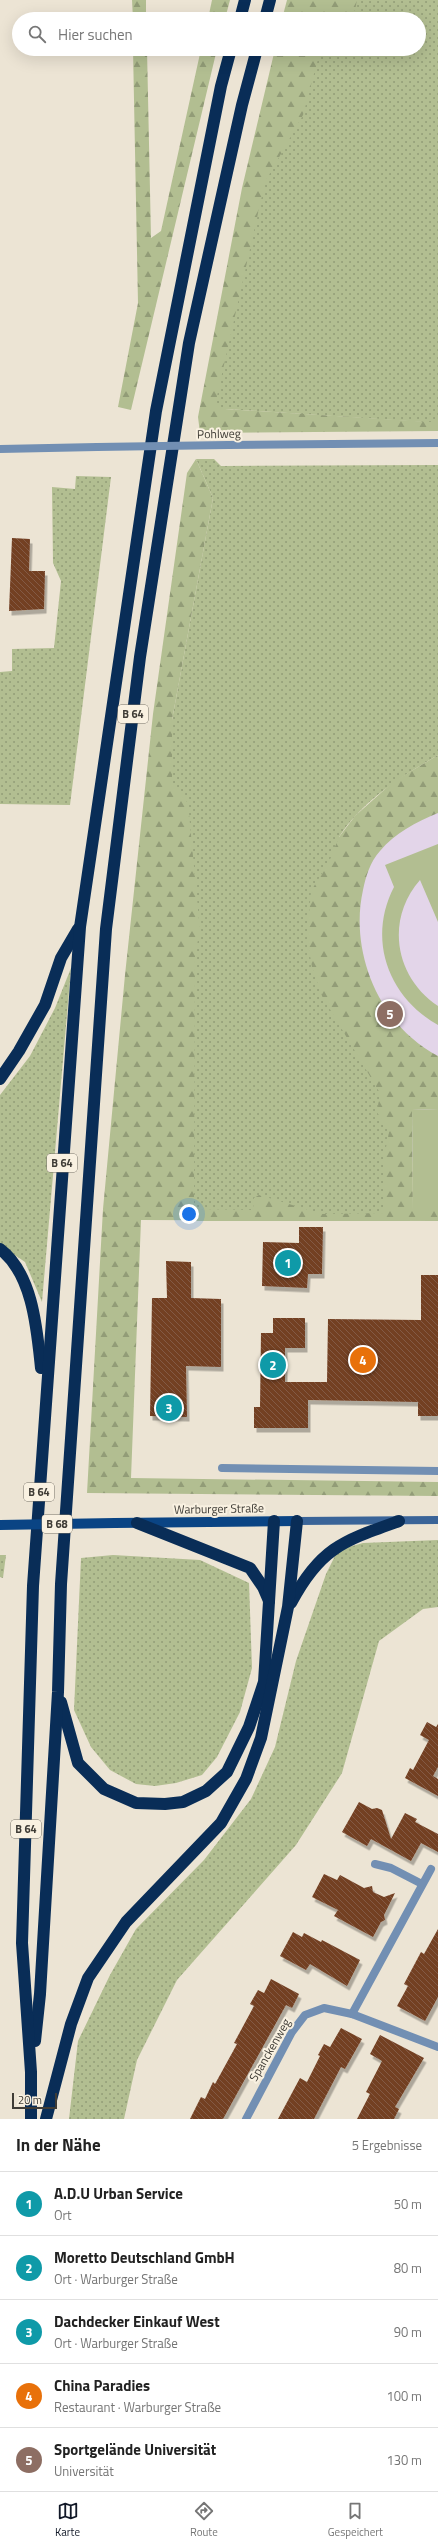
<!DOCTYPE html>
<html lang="de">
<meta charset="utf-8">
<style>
:root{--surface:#fff;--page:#f2f2f2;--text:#222;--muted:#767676;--line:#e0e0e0;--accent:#111827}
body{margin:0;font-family:"Titillium Web",sans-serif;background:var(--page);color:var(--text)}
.scale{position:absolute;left:12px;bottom:10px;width:45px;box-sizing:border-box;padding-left:4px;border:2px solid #3f3c36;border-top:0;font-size:11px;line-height:14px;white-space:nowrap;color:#3f3c36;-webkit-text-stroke:3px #f9f1e1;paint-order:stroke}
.you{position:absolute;left:189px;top:1214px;width:14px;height:14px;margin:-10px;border:3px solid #fff;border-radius:50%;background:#1a73e8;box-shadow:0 0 0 6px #1a73e833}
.badge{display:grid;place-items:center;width:26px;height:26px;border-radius:50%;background:var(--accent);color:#fff;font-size:13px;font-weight:700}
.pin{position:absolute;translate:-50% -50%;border:2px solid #fff;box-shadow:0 1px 4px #0006}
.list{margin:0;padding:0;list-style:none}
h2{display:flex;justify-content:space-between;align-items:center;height:52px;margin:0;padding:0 16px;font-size:17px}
h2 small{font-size:13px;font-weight:400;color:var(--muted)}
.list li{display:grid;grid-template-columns:26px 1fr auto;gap:12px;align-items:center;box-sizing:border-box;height:64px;padding:0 16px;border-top:1px solid var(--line)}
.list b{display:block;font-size:15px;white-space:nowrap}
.list p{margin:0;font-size:13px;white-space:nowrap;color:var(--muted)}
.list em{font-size:13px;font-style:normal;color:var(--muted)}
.icon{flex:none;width:22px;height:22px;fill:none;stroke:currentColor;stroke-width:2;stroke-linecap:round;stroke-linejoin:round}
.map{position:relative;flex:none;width:438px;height:2119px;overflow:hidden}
.search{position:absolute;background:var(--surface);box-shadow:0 4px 16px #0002;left:12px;right:12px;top:12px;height:44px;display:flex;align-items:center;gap:10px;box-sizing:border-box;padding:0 14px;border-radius:22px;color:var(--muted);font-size:15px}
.sheet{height:372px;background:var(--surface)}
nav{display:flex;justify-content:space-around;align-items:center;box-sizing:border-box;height:56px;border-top:1px solid var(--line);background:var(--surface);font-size:11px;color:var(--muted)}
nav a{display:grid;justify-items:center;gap:2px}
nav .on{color:var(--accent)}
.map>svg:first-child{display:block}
</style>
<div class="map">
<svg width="438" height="2119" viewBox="0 0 438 2119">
<defs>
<pattern id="grass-dots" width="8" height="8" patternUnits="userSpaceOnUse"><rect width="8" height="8" fill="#b2be91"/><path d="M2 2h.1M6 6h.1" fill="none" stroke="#929c77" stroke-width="1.8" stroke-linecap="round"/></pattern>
<pattern id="forest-firs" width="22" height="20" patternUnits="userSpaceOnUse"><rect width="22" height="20" fill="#b2be91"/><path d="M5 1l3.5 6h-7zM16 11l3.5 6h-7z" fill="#929c77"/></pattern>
<pattern id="building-back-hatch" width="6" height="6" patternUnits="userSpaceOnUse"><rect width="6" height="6" fill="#734024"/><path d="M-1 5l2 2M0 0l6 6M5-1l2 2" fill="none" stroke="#835a44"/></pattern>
<filter id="shadow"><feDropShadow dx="2.5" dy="4.5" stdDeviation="0" flood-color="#0004"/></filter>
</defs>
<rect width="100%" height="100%" fill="#ece4d4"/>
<path fill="#e3d5e9" d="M438 755V1221L318 939Z"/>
<g fill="url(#grass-dots)">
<path d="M319 0H438V423L226 409 218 433H206L263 180 303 49H419V19H313Z"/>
<path d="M196 459H214L221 466 438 465V755C401 777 363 800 339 837L410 1221H194L172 785V720L213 498Z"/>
<path d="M76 476 111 477 70 805 0 804V672L12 671V649L54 648 61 581 53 563 52 487 75 489Z"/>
<path d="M71 968 42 1302 25 1262 0 1245V1095L30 1056 55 1008Z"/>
<path d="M438 1540V1607L423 1609 379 1641 342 1773 296 1845 177 1980 137 2060 124 2119H69L78 2041 110 1975 136 1929 204 1860 251 1799 275 1747 296 1661 326 1574 338 1550 363 1543Z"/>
<path d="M0 1555H6L3 1578 0 1577Z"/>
<path d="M113 1555 200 1560 249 1583 252 1668 240 1712 217 1757 202 1775 176 1783 155 1786 136 1784 110 1770 91 1747 74 1710 81 1558Z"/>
</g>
<g fill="url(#forest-firs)">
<path d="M132 0H146V19H133Z"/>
<path d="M212 0H230L225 19H208Z"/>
<path d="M287 0H357L355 10 349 19H282Z"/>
<path d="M133 49H147L151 238 161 231 201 49H217L131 410 118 407 138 303Z"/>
<path d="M275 49H323L319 55 303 115 265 182 215 405 225 409 430 422 438 420V431L200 433 198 417 242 188Z"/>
<path d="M196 459 213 498 172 720V785L188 803 200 931 195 953 194 1209 253 1210 254 1198 259 1195 322 1214 385 1213 384 1158 389 1132 377 1112 380 1093 322 996 312 967 307 938 311 891 329 862 339 837 355 816 393 782 438 755V813C416 822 395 833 380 851 370 862 366 876 363 890 349 953 380 1026 438 1056V1109L412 1110 413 1210H438V1221L141 1220 131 1478 438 1482V1496L87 1493 103 1209 125 975 153 714 187 473Z"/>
</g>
<g fill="#b2be91">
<path d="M438 844V922L420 880C385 920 395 977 438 1006V1025C388 997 367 939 394 887L385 865Z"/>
<path d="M438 1109V1210H413L412 1110Z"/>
</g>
<g fill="url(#building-back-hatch)" filter="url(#shadow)">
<path d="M12 538 30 539 29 571H45L44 609 9 611Z"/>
<path d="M299 1227H323L322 1274H308L307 1288 262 1286 263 1242 299 1243Z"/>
<path d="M166 1261 191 1262V1298L221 1299V1367L186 1366 187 1417 150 1416 152 1298H167Z"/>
<path d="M421 1275H438V1416H418V1402L308 1400V1428H254V1407H260L261 1333H273V1318H305V1348H285V1382H327L328 1319 421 1320Z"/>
<path d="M427 1722 436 1727 438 1724V1767L433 1776 438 1779V1796L405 1778 410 1768 413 1770 429 1740 420 1735Z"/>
<path d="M359 1802 372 1809 377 1808 382 1810 391 1839 405 1813 417 1819 415 1822 438 1834V1852L421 1843 411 1861 371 1839 367 1846 342 1832Z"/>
<path d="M324 1874 337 1880 340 1875 364 1888 372 1886 373 1892 384 1897 395 1893 384 1915 385 1920 381 1922 373 1937 334 1916 338 1910 312 1897Z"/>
<path d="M438 1929V1997L425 2021 397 2006 408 1986 404 1984 421 1952 424 1954Z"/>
<path d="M293 1932 302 1937 304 1933 321 1942 322 1940 360 1960 347 1986 310 1964 306 1970 280 1956Z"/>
<path d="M271 1979 299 1994 292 2008 286 2005 223 2119H190L201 2097 205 2099 213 2082 215 2084 237 2044 234 2043 254 2006 250 2004 258 1990 264 1993Z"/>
<path d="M341 2028 362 2039 345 2069 341 2067 314 2119H278L300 2078 307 2082 320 2056 318 2055 324 2044 330 2047Z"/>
<path d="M380 2035 424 2058 395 2107 399 2109 394 2119H357L370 2094 366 2092 382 2061 370 2054Z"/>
</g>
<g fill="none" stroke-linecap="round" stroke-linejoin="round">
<g stroke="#728fb3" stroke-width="8">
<path d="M228 445 438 443"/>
<path d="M0 449 97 447"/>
<path d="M222 1468 438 1471"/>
<path d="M375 1864 391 1868 422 1884"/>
<path d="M352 2014 431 1869"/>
<path d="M246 2119 292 2032 305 2015 324 2008 352 2014 438 2047"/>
</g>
<path stroke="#3a6498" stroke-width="8" d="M297 1521 438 1520"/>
<path stroke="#0a4484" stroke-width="10" d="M115 1523 297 1521"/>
<g stroke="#092d57" stroke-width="12">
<path d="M240 19 245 0"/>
<path d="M265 19 270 0"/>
<path d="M0 1079 19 1051 45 1005 61 958 78 929"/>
<path d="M0 1249C33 1274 37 1330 41 1368"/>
<path d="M137 1523 250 1568 263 1587 269 1601"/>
<path d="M291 1603C320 1548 343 1541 399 1521"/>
<path d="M61 1702 78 1763 104 1789 136 1803 165 1804 183 1802 206 1791 227 1772 249 1727 264 1682 274 1521"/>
<path d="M35 2041 40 1994 58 1692 61 1584 106 929 140 657 189 343 242 105 257 49"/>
<path d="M31 2119V2072L22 1943 33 1586 80 927 156 411 221 86 231 49"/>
<path d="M46 2119 71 2024 88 1978 126 1922 221 1823 246 1779 261 1738 288 1607 297 1521"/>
</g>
<path stroke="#728fb3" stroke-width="8" d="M97 447 228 445"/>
<path stroke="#0a4484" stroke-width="10" d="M0 1525 115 1523"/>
</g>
<g text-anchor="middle" stroke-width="4" stroke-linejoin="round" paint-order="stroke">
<g fill="#f9f1e1" stroke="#777269" stroke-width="1">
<rect x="118" y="705" width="30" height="18" rx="3"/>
<rect x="47" y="1154" width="30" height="18" rx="3"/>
<rect x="24" y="1483" width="30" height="18" rx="3"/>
<rect x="42" y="1515" width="30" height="18" rx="3"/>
<rect x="11" y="1820" width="30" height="18" rx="3"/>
</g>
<g font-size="11" font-weight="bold" fill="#3f3c36">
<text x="133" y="718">B 64</text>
<text x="62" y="1167">B 64</text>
<text x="39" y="1496">B 64</text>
<text x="57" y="1528">B 68</text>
<text x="26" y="1833">B 64</text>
</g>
<g font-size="12" fill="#3f3c36" stroke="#f9f1e1">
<text transform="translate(219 434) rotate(-1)" y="4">Pohlweg</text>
<text transform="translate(219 1509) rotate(-1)" y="4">Warburger Straße</text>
<text transform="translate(270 2050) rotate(-60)" y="4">Spanckenweg</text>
</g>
</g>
</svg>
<div class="scale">20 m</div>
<div class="you"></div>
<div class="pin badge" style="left:288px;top:1263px;background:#0f9aa8">1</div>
<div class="pin badge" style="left:273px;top:1365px;background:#0f9aa8">2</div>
<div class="pin badge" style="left:169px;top:1408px;background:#0f9aa8">3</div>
<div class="pin badge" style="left:363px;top:1360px;background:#e8710a">4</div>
<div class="pin badge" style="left:390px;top:1014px;background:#8d6e63">5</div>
<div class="search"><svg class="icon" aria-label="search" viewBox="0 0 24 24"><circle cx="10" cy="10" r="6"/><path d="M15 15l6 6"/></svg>Hier suchen</div>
</div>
<section class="sheet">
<h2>In der Nähe<small>5 Ergebnisse</small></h2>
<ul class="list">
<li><span class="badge" style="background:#0f9aa8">1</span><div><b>A.D.U Urban Service</b><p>Ort</p></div><em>50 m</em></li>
<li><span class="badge" style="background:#0f9aa8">2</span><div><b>Moretto Deutschland GmbH</b><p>Ort · Warburger Straße</p></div><em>80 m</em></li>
<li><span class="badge" style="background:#0f9aa8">3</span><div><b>Dachdecker Einkauf West</b><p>Ort · Warburger Straße</p></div><em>90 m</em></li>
<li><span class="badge" style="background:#e8710a">4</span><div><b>China Paradies</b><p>Restaurant · Warburger Straße</p></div><em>100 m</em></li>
<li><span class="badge" style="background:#8d6e63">5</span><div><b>Sportgelände Universität</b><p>Universität</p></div><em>130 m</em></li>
</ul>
</section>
<nav>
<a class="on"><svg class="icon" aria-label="map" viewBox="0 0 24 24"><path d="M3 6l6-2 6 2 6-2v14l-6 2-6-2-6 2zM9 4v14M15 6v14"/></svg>Karte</a>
<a><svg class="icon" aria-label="directions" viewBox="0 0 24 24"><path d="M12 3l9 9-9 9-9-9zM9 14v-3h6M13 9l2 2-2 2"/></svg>Route</a>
<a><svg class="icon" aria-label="saved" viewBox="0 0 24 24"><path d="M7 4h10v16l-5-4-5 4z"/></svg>Gespeichert</a>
</nav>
